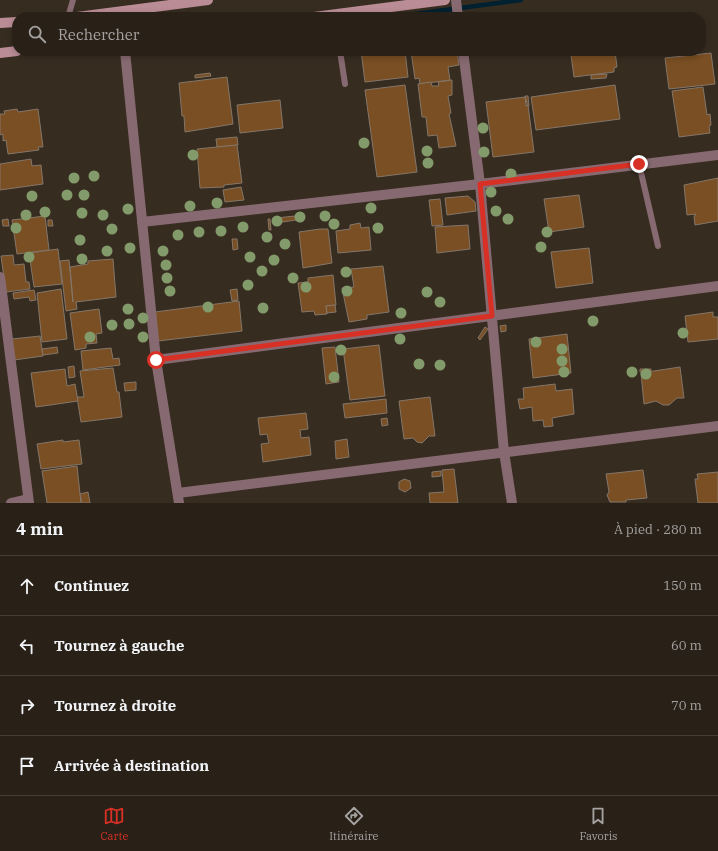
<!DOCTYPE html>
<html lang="fr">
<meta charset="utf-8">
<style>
:root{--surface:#292118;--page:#312921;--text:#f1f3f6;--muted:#a5a3a2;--line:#453e37;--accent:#d93025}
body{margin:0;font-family:"IBM Plex Serif",serif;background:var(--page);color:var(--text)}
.stop{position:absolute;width:12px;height:12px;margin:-9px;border:3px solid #d93025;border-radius:50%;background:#fff}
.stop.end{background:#d93025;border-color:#fff;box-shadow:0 1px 4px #0008}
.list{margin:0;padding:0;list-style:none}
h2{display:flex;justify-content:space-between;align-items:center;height:52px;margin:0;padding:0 16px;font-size:17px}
h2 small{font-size:13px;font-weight:400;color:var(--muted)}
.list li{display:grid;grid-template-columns:26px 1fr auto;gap:12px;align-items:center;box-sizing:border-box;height:60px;padding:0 16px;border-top:1px solid var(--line)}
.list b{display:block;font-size:15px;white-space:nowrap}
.list em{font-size:13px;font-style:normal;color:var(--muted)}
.icon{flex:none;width:22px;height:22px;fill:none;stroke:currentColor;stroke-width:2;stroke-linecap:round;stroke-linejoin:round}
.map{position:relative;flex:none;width:718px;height:503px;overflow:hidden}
.search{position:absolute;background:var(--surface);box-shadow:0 2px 6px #0003;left:12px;right:12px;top:12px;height:44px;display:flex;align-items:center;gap:10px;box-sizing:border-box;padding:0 14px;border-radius:16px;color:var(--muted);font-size:15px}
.sheet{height:292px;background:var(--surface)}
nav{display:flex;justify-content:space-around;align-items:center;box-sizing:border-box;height:56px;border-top:1px solid var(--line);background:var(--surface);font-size:11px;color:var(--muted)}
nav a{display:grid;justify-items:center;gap:2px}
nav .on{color:var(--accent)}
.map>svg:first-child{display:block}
</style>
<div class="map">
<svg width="718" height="503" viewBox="0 0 718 503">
<rect width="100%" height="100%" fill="#372c20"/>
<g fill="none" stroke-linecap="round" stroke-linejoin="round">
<path stroke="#002131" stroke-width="4.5" d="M392 17 521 0"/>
</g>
<g fill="#7a4f23" stroke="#847669">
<path d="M361 51H405L408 77 365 82Z"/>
<path d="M411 51H457L459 65 448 67 450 80 420 84 419 78 415 79Z"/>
<path d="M578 51H615L617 67 614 68V72L574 77 571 55 578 54Z"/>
<path d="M711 53 715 84 669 89 665 58Z"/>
<path d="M210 73 211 76 195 78V75Z"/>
<path d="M607 74 606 78 591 79V75Z"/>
<path d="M227 77 233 124 185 132 184 116H182L179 83Z"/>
<path d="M452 80V95L448 96 451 113 449 114 456 146 439 148 437 135 428 136 426 117H422L418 84 431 82 432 86H439L438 82Z"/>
<path d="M405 85 417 172 377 177 365 90Z"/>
<path d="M615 85 620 119 536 130 531 97Z"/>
<path d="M703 87 707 115 710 114 711 125 709 126 710 133 679 137 672 91Z"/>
<path d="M525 96H528L529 106 528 107Z"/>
<path d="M525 97 526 106 528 105 534 152 493 157 486 102Z"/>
<path d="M280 100 283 128 240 133 237 105Z"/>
<path d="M17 109 18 112 38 109 43 147H38L39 150 8 154 6 140 3 141V134L0 135V114H5L4 111Z"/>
<path d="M237 137 238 145 217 147 216 139Z"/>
<path d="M237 145 242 183 224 185V187L200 188 197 149Z"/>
<path d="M31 159 32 166 41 165 43 184 0 190V164Z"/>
<path d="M718 178V221L695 225 694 216 696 214 687 215 684 185Z"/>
<path d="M241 187 244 200 225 202 223 190Z"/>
<path d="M579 195 584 227 549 232 544 199Z"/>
<path d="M468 196 475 202 476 211 447 215 445 198Z"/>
<path d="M440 199 443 225 432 226 429 200Z"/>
<path d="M45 216 49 250 17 254 12 220Z"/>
<path d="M295 216 296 220 276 223V218Z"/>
<path d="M8 219 9 226H3L2 220Z"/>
<path d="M268 219H270L271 230H269Z"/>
<path d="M48 220H52L53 226H48Z"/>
<path d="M360 223 361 228 369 227 371 250 338 253 336 231 350 229V225Z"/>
<path d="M468 225 470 249 437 253 435 227Z"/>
<path d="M320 229H328L332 263 303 268 299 232Z"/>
<path d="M232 239H237L238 249 233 250Z"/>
<path d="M589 248 593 283 556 288 551 252Z"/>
<path d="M58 249 62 284 34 287 29 253Z"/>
<path d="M13 255 14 265 24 264 26 282H29L30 289 6 292 1 256Z"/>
<path d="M113 259 116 297 76 302 77 309 66 311 60 261 69 260 73 302 70 267 88 264V261Z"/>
<path d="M383 266 389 312 367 315V319L349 322 342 288 354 287 351 269Z"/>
<path d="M333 275 336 305 326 306 327 314 315 315 314 311 302 312 298 283 308 282V278Z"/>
<path d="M61 289 67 339 42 342 37 293Z"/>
<path d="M237 289 238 300 232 301 230 290Z"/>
<path d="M34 290 36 300 30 301 29 297 14 299 13 293Z"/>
<path d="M239 301 242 331 158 341 155 312Z"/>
<path d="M335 305 336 312 327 313 326 306Z"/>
<path d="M99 309 102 333 96 334 97 343 86 344V348L75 350 70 313Z"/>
<path d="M713 312V317H718V339L688 342 685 316Z"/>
<path d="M506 325V331L501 332 500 326Z"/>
<path d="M485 327 488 329 480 340 478 338Z"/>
<path d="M567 334 571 373 533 378 529 339Z"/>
<path d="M40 336 43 356 14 360 12 339Z"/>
<path d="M379 345 385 396 350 400 343 349Z"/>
<path d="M57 347 58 353 43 355 42 349Z"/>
<path d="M335 347 339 382 326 384 322 348Z"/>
<path d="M111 348 113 359 119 358 120 365 83 370 81 351Z"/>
<path d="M74 366 75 377 69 378 68 367Z"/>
<path d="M680 367 684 398H677L669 405H663L656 401 644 404 641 373Z"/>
<path d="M113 368 117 392H119L122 417 81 422 77 397H84L80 371Z"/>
<path d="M65 369 67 386 75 384 78 401 36 407 31 373Z"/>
<path d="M640 369H651V371L640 372Z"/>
<path d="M136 382V390L125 391 124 383Z"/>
<path d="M555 384 556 391 572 389 574 414 552 418 553 426 544 427 543 420 533 421 532 407 520 409 518 399H524L523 388Z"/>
<path d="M430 397 435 436H429L422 443 417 442 413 438 404 439 399 401Z"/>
<path d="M386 399 387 413 345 418 343 404Z"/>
<path d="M306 413 308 429 300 430 301 438 309 437 311 455 263 462 261 444 269 443 267 434 260 435 258 418Z"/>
<path d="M387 418 388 425 382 426 381 419Z"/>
<path d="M347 439 349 457 336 459 335 441Z"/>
<path d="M63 440V442L79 440 82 464 41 469 37 444Z"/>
<path d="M77 466 81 503H47L42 471Z"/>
<path d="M454 469 458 503H430L429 493 444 492 442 470Z"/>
<path d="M643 470 647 498 626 500V502H610L607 495 609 492 606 474Z"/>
<path d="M441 471V476L432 477V472Z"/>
<path d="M718 472V503H698L695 479H698L697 474Z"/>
<path d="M404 479 410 481 411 488 405 492 399 489V482Z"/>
<path d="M88 492 90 503H82L80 494Z"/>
</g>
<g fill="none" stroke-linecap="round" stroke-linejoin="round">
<g stroke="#876a71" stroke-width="6">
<path d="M68 17 73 0"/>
<path d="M340 51 345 84"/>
<path d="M639 164 658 246"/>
</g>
<g stroke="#876a71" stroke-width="10">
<path d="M456 0 458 17"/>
<path d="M125 51 156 360 179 503"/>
<path d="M463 51 480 184 504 452 512 503"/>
<path d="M142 222 480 184 718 155"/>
<path d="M0 277 29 503"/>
<path d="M156 360 718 286"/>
<path d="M178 493 718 426"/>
<path d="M11 503 28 499"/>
</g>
<g stroke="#b98c96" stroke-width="10">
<path d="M77 17 208 0"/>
<path d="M314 17 445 0"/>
<path d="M0 23 17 22"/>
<path d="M0 53 17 51"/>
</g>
</g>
<g fill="#839a6b">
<circle cx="483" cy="128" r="5.5"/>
<circle cx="364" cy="143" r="5.5"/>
<circle cx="427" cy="151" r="5.5"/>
<circle cx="484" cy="152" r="5.5"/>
<circle cx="193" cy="155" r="5.5"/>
<circle cx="428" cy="163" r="5.5"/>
<circle cx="511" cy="174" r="5.5"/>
<circle cx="94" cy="176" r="5.5"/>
<circle cx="74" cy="178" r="5.5"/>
<circle cx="491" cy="192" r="5.5"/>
<circle cx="67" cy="195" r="5.5"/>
<circle cx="84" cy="195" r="5.5"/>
<circle cx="32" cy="196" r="5.5"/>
<circle cx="217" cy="203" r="5.5"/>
<circle cx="190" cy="206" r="5.5"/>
<circle cx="371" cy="208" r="5.5"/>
<circle cx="128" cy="209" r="5.5"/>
<circle cx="496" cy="211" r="5.5"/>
<circle cx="45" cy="212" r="5.5"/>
<circle cx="82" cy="213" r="5.5"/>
<circle cx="26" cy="215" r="5.5"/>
<circle cx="103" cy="215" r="5.5"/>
<circle cx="325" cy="216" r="5.5"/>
<circle cx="300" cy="217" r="5.5"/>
<circle cx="508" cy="219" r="5.5"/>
<circle cx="277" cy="221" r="5.5"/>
<circle cx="334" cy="224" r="5.5"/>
<circle cx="243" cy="227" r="5.5"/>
<circle cx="16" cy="228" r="5.5"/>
<circle cx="378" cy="228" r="5.5"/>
<circle cx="112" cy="229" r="5.5"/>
<circle cx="221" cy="231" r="5.5"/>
<circle cx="199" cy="232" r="5.5"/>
<circle cx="547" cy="232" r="5.5"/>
<circle cx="178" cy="235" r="5.5"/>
<circle cx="267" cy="237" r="5.5"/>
<circle cx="80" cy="240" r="5.5"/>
<circle cx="285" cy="244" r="5.5"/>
<circle cx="541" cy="247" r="5.5"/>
<circle cx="130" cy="248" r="5.5"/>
<circle cx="107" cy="251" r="5.5"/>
<circle cx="163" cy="251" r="5.5"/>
<circle cx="29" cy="257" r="5.5"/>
<circle cx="250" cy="257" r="5.5"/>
<circle cx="82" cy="259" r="5.5"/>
<circle cx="274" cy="260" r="5.5"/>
<circle cx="166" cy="265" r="5.5"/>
<circle cx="262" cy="271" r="5.5"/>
<circle cx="346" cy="272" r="5.5"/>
<circle cx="167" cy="278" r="5.5"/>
<circle cx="293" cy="278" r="5.5"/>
<circle cx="248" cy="285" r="5.5"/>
<circle cx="306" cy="287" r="5.5"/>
<circle cx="170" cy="291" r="5.5"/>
<circle cx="347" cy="291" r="5.5"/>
<circle cx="427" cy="292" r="5.5"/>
<circle cx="440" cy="302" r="5.5"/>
<circle cx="208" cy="307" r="5.5"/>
<circle cx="263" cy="308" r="5.5"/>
<circle cx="128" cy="309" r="5.5"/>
<circle cx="401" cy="313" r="5.5"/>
<circle cx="143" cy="318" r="5.5"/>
<circle cx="593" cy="321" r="5.5"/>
<circle cx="129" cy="324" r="5.5"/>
<circle cx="112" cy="325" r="5.5"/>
<circle cx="683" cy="333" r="5.5"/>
<circle cx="90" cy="337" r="5.5"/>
<circle cx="143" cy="337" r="5.5"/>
<circle cx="400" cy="339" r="5.5"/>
<circle cx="536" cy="342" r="5.5"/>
<circle cx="562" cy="349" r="5.5"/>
<circle cx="341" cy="350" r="5.5"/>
<circle cx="562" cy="361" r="5.5"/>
<circle cx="419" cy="364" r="5.5"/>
<circle cx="440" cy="365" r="5.5"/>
<circle cx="564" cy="372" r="5.5"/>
<circle cx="632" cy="372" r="5.5"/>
<circle cx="646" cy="374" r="5.5"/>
<circle cx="334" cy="377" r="5.5"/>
</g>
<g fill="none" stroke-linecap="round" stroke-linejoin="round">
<path stroke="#d93025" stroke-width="5" d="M156 360 492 316 480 184 639 164"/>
</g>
</svg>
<div class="stop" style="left:156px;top:360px"></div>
<div class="stop end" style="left:639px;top:164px"></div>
<div class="search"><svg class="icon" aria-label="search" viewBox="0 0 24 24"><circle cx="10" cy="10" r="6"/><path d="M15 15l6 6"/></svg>Rechercher</div>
</div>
<section class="sheet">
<h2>4 min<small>À pied · 280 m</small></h2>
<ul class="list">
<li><svg class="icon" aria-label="ahead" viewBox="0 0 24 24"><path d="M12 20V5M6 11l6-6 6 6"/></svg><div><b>Continuez</b></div><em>150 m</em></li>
<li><svg class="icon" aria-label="left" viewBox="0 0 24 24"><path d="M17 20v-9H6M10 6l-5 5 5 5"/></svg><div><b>Tournez à gauche</b></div><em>60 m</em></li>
<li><svg class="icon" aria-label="right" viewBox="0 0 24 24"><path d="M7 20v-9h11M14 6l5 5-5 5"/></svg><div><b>Tournez à droite</b></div><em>70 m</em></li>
<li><svg class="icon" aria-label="arrive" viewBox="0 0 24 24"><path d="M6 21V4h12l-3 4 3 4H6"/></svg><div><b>Arrivée à destination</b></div></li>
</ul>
</section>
<nav>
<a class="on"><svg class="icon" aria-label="map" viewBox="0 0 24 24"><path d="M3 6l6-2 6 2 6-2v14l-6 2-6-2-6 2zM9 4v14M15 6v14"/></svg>Carte</a>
<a><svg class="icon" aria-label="directions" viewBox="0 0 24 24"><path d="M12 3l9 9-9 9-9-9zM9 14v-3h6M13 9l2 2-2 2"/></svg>Itinéraire</a>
<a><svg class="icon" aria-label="saved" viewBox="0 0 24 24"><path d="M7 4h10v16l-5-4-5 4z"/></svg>Favoris</a>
</nav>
